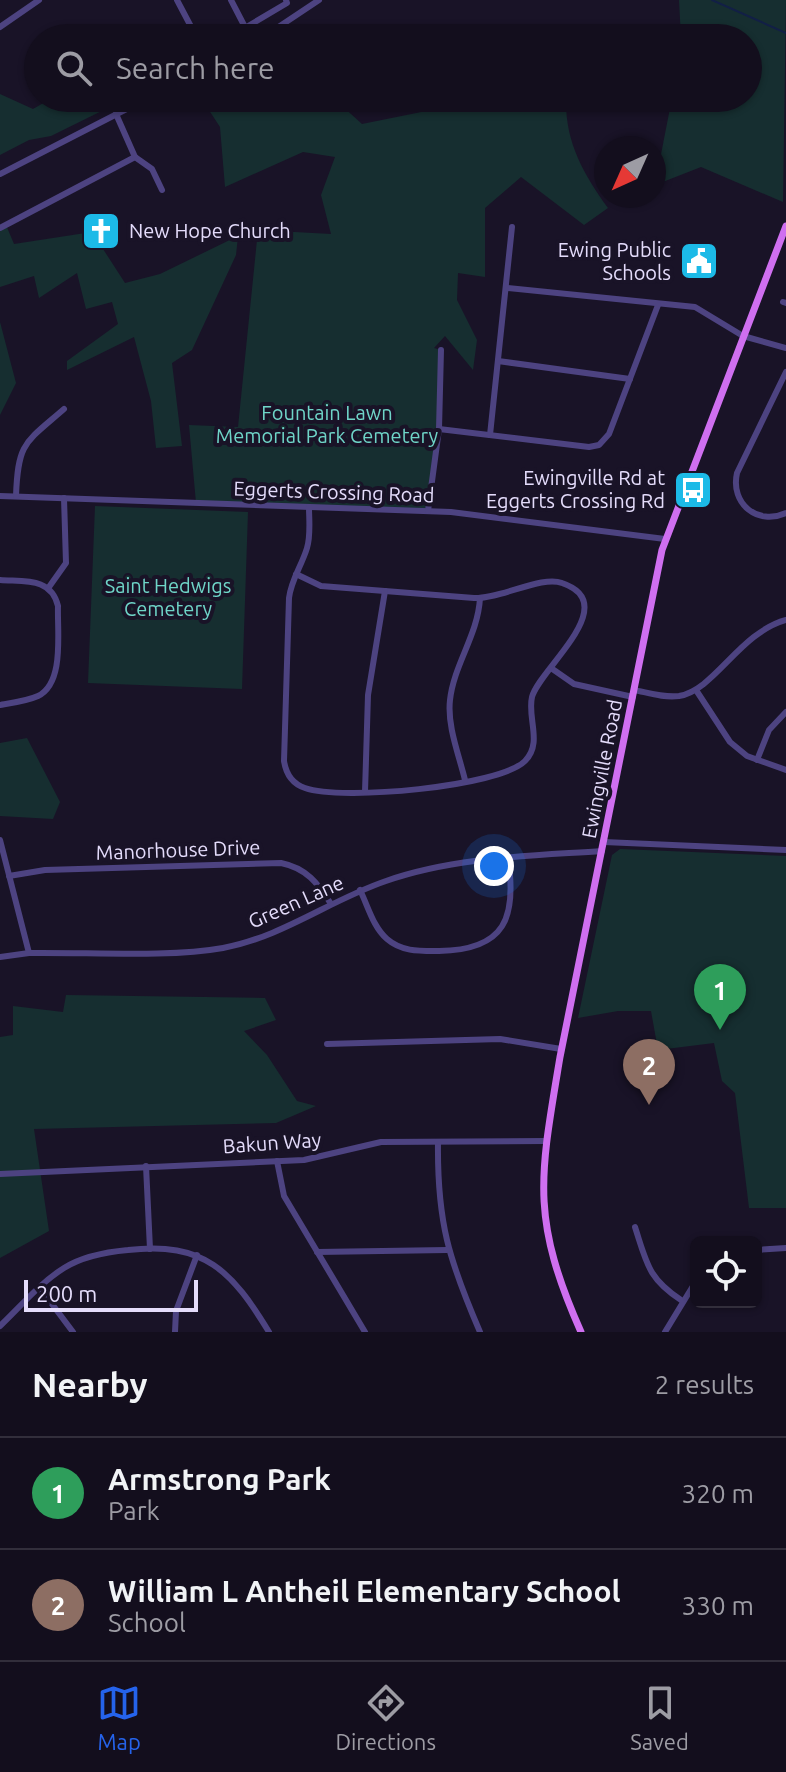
<!DOCTYPE html>
<style>
:root{--surface:#130e1d;--page:#201c2a;--text:#f1f3f6;--muted:#9d9ca4;--line:#322e3b;--accent:#2563eb}
body{margin:0;font-family:Ubuntu,sans-serif;background:var(--page);color:var(--text)}
.controls{position:absolute;right:24px;bottom:24px;display:grid;overflow:hidden;border-radius:12px;box-shadow:0 2px 6px #0004}
.controls button{width:72px;height:72px;display:grid;place-items:center;padding:0;border:0;border-bottom:2px solid var(--line);background:var(--surface);color:var(--text);font:40px sans-serif}
.compass{position:absolute;left:594px;top:136px;width:72px;height:72px;border-radius:50%;background:var(--surface);box-shadow:0 2px 6px #0004;rotate:225deg}
.scale{position:absolute;left:24px;bottom:20px;width:174px;box-sizing:border-box;padding-left:8px;border:4px solid #e4dcfb;border-top:0;font-size:22px;line-height:28px;white-space:nowrap;color:#e4dcfb;-webkit-text-stroke:6px #191327;paint-order:stroke}
.you{position:absolute;left:494px;top:866px;width:28px;height:28px;margin:-20px;border:6px solid #fff;border-radius:50%;background:#1a73e8;box-shadow:0 0 0 12px #1a73e833}
.badge{display:grid;place-items:center;width:52px;height:52px;border-radius:50%;background:var(--accent);color:#fff;font-size:26px;font-weight:700}
.pin{position:absolute;translate:-50% -66px;filter:drop-shadow(0 2px 4px #0008)}
.pin::after{content:'';position:absolute;top:42px;width:28px;height:24px;background:inherit;clip-path:polygon(0 0,100% 0,50% 100%)}
.list{margin:0;padding:0;list-style:none}
h2{display:flex;justify-content:space-between;align-items:center;height:104px;margin:0;padding:0 32px;font-size:34px}
h2 small{font-size:26px;font-weight:400;color:var(--muted)}
.list li{display:grid;grid-template-columns:52px 1fr auto;gap:24px;align-items:center;box-sizing:border-box;height:112px;padding:0 32px;border-top:2px solid var(--line)}
.list b{display:block;font-size:30px;white-space:nowrap}
.list p{margin:0;font-size:26px;white-space:nowrap;color:var(--muted)}
.list em{font-size:26px;font-style:normal;color:var(--muted)}
.icon{flex:none;width:44px;height:44px;fill:none;stroke:currentColor;stroke-width:2;stroke-linecap:round;stroke-linejoin:round}
.map{position:relative;flex:none;width:786px;height:1332px;overflow:hidden}
.search{position:absolute;background:var(--surface);box-shadow:0 2px 6px #0004;left:24px;right:24px;top:24px;height:88px;display:flex;align-items:center;gap:20px;box-sizing:border-box;padding:0 28px;border-radius:44px;color:var(--muted);font-size:30px}
.sheet{height:328px;background:var(--surface)}
nav{display:flex;justify-content:space-around;align-items:center;box-sizing:border-box;height:112px;border-top:2px solid var(--line);background:var(--surface);font-size:22px;color:var(--muted)}
nav a{display:grid;justify-items:center;gap:4px}
nav .on{color:var(--accent)}
.map>svg:first-child{display:block}
</style>
<div class="map">
<svg width="786" height="1332" viewBox="0 0 786 1332">
<rect width="100%" height="100%" fill="#191327"/>
<g fill="#162e30">
<path d="M679 0H786L783 202 701 167 655 185 672 98H748V38H681Z"/>
<path d="M0 94 33 109 52 98H128L51 136 29 140 0 155Z"/>
<path d="M201 98H342L340 104 362 124 451 106 469 98H566C565 142 583 173 608 208L584 225 521 177 485 208V277L458 273 457 300 477 340 473 370 445 336 434 348 441 350 439 429 428 511 196 503 189 425 238 427 258 230 331 234 321 195 335 157 303 152 225 187 220 127Z"/>
<path d="M6 225 14 244 92 232 125 283 160 274 238 236 236 255 192 350 172 363 182 446 156 448 151 401 134 337 67 370V361L118 324 112 302 86 309 77 273 39 298 34 276 0 287V228Z"/>
<path d="M0 322 16 383 0 415Z"/>
<path d="M95 506 248 512 242 689 88 683Z"/>
<path d="M27 738 60 802 53 819 0 816V743Z"/>
<path d="M620 849 786 856V1208H749L735 1093 722 1081 714 1043 658 1050 651 1011H618L578 1018 612 855Z"/>
<path d="M66 995 265 998 276 1020 244 1031 267 1055 297 1101 316 1106 276 1123 34 1129 49 1231 0 1258V1037L13 1035V1006L63 1012Z"/>
</g>
<g fill="none" stroke-linecap="round" stroke-linejoin="round">
<path stroke="#121f46" stroke-width="2" d="M712 0 786 33"/>
<g stroke="#4d4381" stroke-width="6">
<path d="M177 0 197 38"/>
<path d="M231 0 246 29"/>
<path d="M0 27 39 0"/>
<path d="M228 38 287 3 286 0"/>
<path d="M262 38 319 0"/>
<path d="M116 114 135 157"/>
<path d="M135 157 152 169 162 190"/>
<path d="M0 174 148 98"/>
<path d="M0 228 135 157"/>
<path d="M507 288 695 307 743 336 786 348"/>
<path d="M783 302 786 303"/>
<path d="M498 361 630 379"/>
<path d="M786 372 737 473C730 504 758 526 786 513"/>
<path d="M439 429 589 447 599 445 609 434 658 305"/>
<path d="M490 435 512 227"/>
<path d="M0 496 451 512 665 539"/>
<path d="M16 496C18 442 25 443 64 409"/>
<path d="M428 511 439 429 441 350"/>
<path d="M296 574 321 586 474 598C501 599 542 575 562 583 624 604 539 669 532 697 527 718 543 743 525 761 499 787 341 801 305 788 293 784 286 774 284 761L289 598C291 580 302 565 307 548 311 535 309 520 309 507"/>
<path d="M0 580C24 582 51 577 58 606 57 631 65 683 38 696 27 701 12 703 0 705"/>
<path d="M49 587 66 563 64 498"/>
<path d="M551 668 574 684 633 697"/>
<path d="M634 690C649 693 664 698 679 696 715 690 739 633 786 620"/>
<path d="M696 690 730 742 747 756 786 770"/>
<path d="M757 760 769 730 786 712"/>
<path d="M465 780C459 755 447 726 450 700 454 664 478 635 480 598"/>
<path d="M365 792 368 695 385 591"/>
<path d="M0 840 29 953"/>
<path d="M604 842 786 850"/>
<path d="M9 876 45 870 281 863C306 868 318 883 331 904"/>
<path d="M360 890C368 906 373 927 387 939 402 952 420 951 439 951 506 950 517 917 508 858"/>
<path d="M0 957 29 953C88 952 167 958 223 948 282 937 330 900 386 881 455 857 530 856 602 851"/>
<path d="M327 1044 500 1039 561 1049"/>
<path d="M438 1142C437 1222 449 1260 480 1332"/>
<path d="M277 1161 284 1196 365 1332"/>
<path d="M146 1166 150 1249"/>
<path d="M0 1174 304 1160 381 1142 545 1141"/>
<path d="M635 1227C647 1264 648 1278 681 1300"/>
<path d="M756 1250 786 1248"/>
<path d="M317 1252 447 1250"/>
<path d="M40 1288 73 1332"/>
<path d="M0 1326C20 1307 40 1283 64 1268 83 1256 106 1252 128 1250 204 1241 232 1271 269 1332"/>
<path d="M175 1332 176 1311 197 1255"/>
<path d="M665 1332 696 1281"/>
</g>
<path stroke="#cf6ff0" stroke-width="7" d="M581 1332C530 1217 540 1177 560 1057L662 550 786 226"/>
</g>
<defs>
<symbol id="church-square" viewBox="-11 -11 22 22"><rect x="-9" y="-9" width="18" height="18" rx="4" fill="#1cbae7" stroke="#191327"/><path d="M-1.2-6h2.4v3.5h3.3v2.4h-3.3V6h-2.4V-.1h-3.3v-2.4h3.3Z" fill="#fff"/></symbol>
<symbol id="civic-square" viewBox="-11 -11 22 22"><rect x="-9" y="-9" width="18" height="18" rx="4" fill="#1cbae7" stroke="#191327"/><path d="M-.6-6.5H3V-4.5H.6V-3L4-1V1h2V6H-6V1h2V-1L-.6-3ZM-1.2 2.5V6h2.4V2.5Z" fill="#fff"/></symbol>
<symbol id="bus-square" viewBox="-11 -11 22 22"><rect x="-9" y="-9" width="18" height="18" rx="4" fill="#1cbae7" stroke="#191327"/><path d="M-5-6H5V4H4V6H2V4H-2V6H-4V4H-5ZM-3.5-4V0h7V-4ZM-3.5 1.2v1.5H-2V1.2ZM2 1.2v1.5H3.5V1.2Z" fill="#fff"/></symbol>
</defs>
<g fill-rule="evenodd">
<use href="#church-square" x="79" y="209" width="44" height="44"/>
<use href="#civic-square" x="677" y="239" width="44" height="44"/>
<use href="#bus-square" x="671" y="468" width="44" height="44"/>
</g>
<g text-anchor="middle" stroke-width="8" stroke-linejoin="round" paint-order="stroke">
<g font-size="20" fill="#e4dcfb" stroke="#191327" text-anchor="end">
<text x="129" y="238" text-anchor="start">New Hope Church</text>
<text x="671" y="257">Ewing Public<tspan x="671" dy="23">Schools</tspan></text>
<text x="665" y="485">Ewingville Rd at<tspan x="665" dy="23">Eggerts Crossing Rd</tspan></text>
</g>
<g font-size="20" fill="#6fd5c8" stroke="#191327">
<text x="327" y="420">Fountain Lawn<tspan x="327" dy="23">Memorial Park Cemetery</tspan></text>
<text x="168" y="593">Saint Hedwigs<tspan x="168" dy="23">Cemetery</tspan></text>
</g>
<g font-size="20" fill="#e4dcfb" stroke="#191327">
<text transform="translate(334 492) rotate(2)" y="7">Eggerts Crossing Road</text>
<text transform="translate(602 769) rotate(-79)" y="7">Ewingville Road</text>
<text transform="translate(178 850) rotate(-2)" y="7">Manorhouse Drive</text>
<text transform="translate(296 902) rotate(-24)" y="7">Green Lane</text>
<text transform="translate(272 1143) rotate(-4)" y="7">Bakun Way</text>
</g>
</g>
</svg>
<div class="controls">
<button><svg class="icon" aria-label="locate" viewBox="0 0 24 24"><circle cx="12" cy="12" r="6"/><path d="M12 2v4M12 18v4M2 12h4M18 12h4"/></svg></button>
</div>
<svg class="compass" viewBox="-18 -18 36 36"><path d="M0-13l5 13h-10z" fill="#e53935"/><path d="M0 13l5-13h-10z" fill="#9d9ca4"/></svg>
<div class="scale">200 m</div>
<div class="you"></div>
<div class="pin badge" style="left:720px;top:1030px;background:#2e9e5b">1</div>
<div class="pin badge" style="left:649px;top:1105px;background:#8d6e63">2</div>
<div class="search"><svg class="icon" aria-label="search" viewBox="0 0 24 24"><circle cx="10" cy="10" r="6"/><path d="M15 15l6 6"/></svg>Search here</div>
</div>
<section class="sheet">
<h2>Nearby<small>2 results</small></h2>
<ul class="list">
<li><span class="badge" style="background:#2e9e5b">1</span><div><b>Armstrong Park</b><p>Park</p></div><em>320 m</em></li>
<li><span class="badge" style="background:#8d6e63">2</span><div><b>William L Antheil Elementary School</b><p>School</p></div><em>330 m</em></li>
</ul>
</section>
<nav>
<a class="on"><svg class="icon" aria-label="map" viewBox="0 0 24 24"><path d="M3 6l6-2 6 2 6-2v14l-6 2-6-2-6 2zM9 4v14M15 6v14"/></svg>Map</a>
<a><svg class="icon" aria-label="directions" viewBox="0 0 24 24"><path d="M12 3l9 9-9 9-9-9zM9 14v-3h6M13 9l2 2-2 2"/></svg>Directions</a>
<a><svg class="icon" aria-label="saved" viewBox="0 0 24 24"><path d="M7 4h10v16l-5-4-5 4z"/></svg>Saved</a>
</nav>
